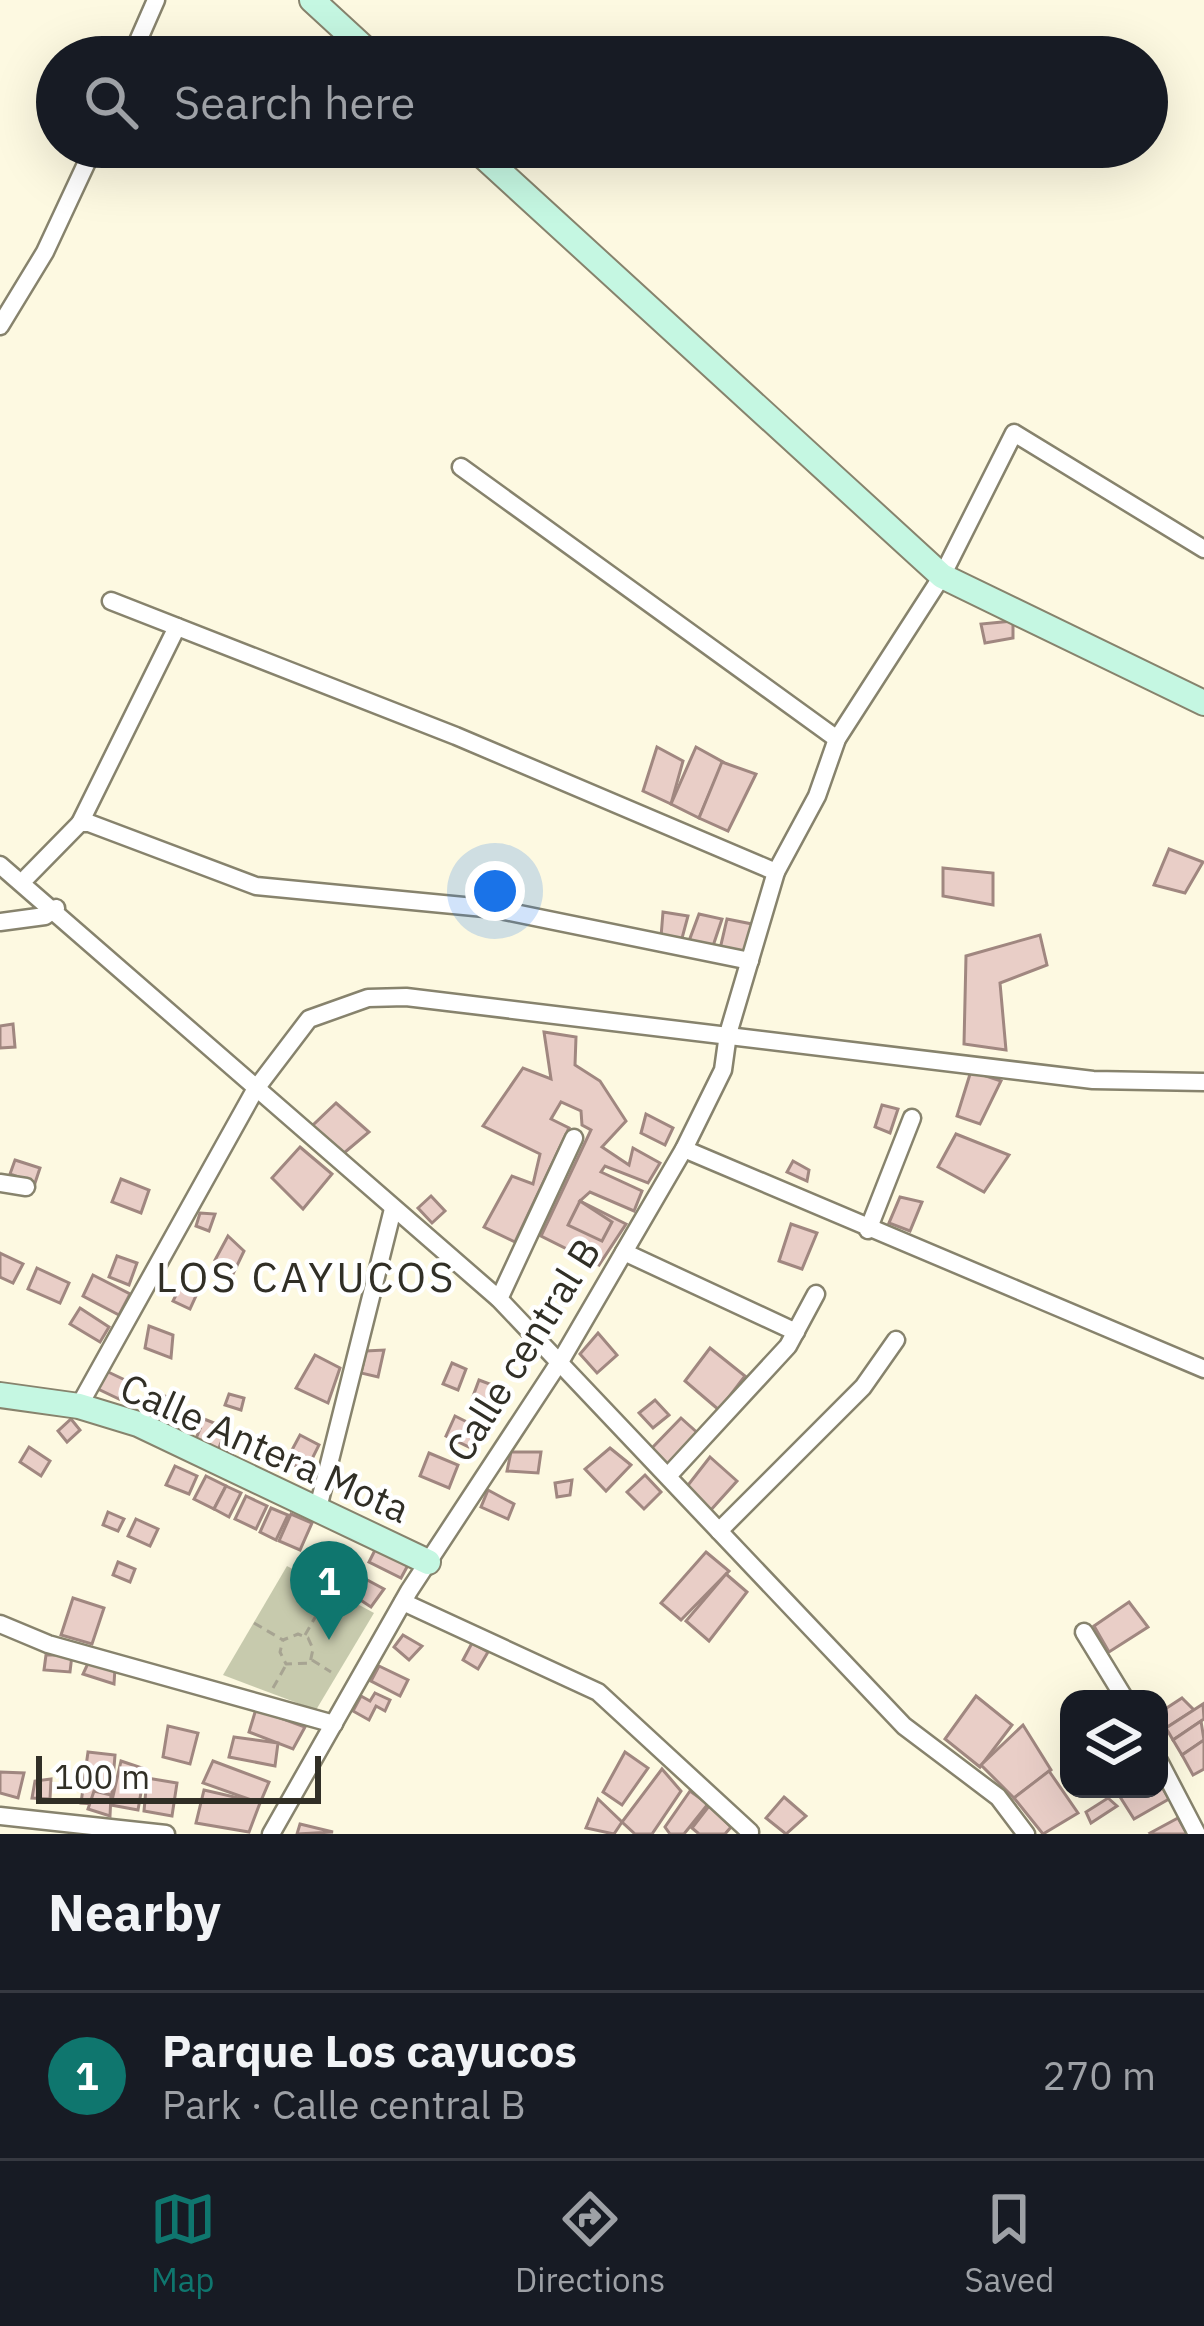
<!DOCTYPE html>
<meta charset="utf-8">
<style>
:root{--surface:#171b24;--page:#242831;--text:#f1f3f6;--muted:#9ea1a6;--line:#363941;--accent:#0f766e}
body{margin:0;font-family:"IBM Plex Sans",sans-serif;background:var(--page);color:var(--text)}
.controls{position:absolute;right:36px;bottom:36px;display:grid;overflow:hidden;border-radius:24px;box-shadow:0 12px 48px #0002}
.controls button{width:108px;height:108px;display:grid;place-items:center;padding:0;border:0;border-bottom:3px solid var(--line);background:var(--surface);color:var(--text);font:60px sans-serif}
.scale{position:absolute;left:36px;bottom:30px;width:285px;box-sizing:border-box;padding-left:12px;border:6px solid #312f26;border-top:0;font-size:33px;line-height:42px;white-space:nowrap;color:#312f26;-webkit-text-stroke:9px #fff;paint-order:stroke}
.you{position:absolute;left:495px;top:891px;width:42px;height:42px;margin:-30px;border:9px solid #fff;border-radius:50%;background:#1a73e8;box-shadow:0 0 0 18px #1a73e833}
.badge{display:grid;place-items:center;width:78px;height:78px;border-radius:50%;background:var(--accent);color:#fff;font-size:39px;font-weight:700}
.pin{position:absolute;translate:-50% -99px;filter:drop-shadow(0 3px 6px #0008)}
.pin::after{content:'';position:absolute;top:63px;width:42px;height:36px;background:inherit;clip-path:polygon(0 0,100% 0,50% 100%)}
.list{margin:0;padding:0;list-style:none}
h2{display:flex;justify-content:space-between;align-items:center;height:156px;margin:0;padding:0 48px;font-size:51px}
h2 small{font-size:39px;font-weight:400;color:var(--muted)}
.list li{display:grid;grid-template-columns:78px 1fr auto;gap:36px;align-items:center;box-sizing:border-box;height:168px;padding:0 48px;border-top:3px solid var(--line)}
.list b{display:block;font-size:45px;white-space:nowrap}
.list p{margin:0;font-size:39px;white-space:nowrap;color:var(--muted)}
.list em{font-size:39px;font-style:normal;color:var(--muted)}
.icon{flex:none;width:66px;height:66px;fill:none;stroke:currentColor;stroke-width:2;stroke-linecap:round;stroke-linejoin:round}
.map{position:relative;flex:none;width:1204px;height:1834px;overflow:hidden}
.search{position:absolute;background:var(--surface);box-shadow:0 12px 48px #0002;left:36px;right:36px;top:36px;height:132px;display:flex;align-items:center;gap:30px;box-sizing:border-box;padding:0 42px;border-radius:66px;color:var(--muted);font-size:45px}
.sheet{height:324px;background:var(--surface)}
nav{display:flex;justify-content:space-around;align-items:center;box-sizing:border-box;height:168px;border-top:3px solid var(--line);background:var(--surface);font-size:33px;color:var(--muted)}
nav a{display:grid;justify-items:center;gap:6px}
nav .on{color:var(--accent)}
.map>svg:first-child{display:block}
</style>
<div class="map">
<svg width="1204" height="1834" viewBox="0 0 1204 1834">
<rect width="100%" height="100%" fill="#fdf9e1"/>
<path fill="#c7caad" d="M287 1566 374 1613 316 1710 223 1675Z"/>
<g fill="#e9cec7" stroke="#a08780" stroke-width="3">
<path d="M1013 621V638L985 643 981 624Z"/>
<path d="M657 747 683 761 671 804 643 791Z"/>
<path d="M696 747 723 762 699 818 671 804Z"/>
<path d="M722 762 756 774 728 831 699 818Z"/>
<path d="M1169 849 1203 862 1185 893 1154 885Z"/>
<path d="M943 868 993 873V905L943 896Z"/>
<path d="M663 912 688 916 681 942 661 937Z"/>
<path d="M699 914 722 919 713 946 689 941Z"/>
<path d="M727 919 752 924 746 952 720 949Z"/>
<path d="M1040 935 1047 965 1000 983 1006 1050 964 1044 966 956Z"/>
<path d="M13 1024 15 1047 0 1048V1026Z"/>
<path d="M544 1032 576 1037 575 1065 600 1081 626 1121 602 1147 629 1165 633 1148 660 1163 648 1183 605 1166 601 1172 642 1191 634 1211 590 1192 580 1201 626 1224 599 1265 541 1236 591 1130 582 1125 581 1111 561 1102 551 1119 569 1128 515 1242 484 1227 512 1176 533 1184 540 1154 483 1126 523 1068 551 1079Z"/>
<path d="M971 1071 1001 1081 980 1124 957 1116Z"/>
<path d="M336 1103 369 1132 344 1153 312 1126Z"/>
<path d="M882 1105 898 1109 890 1133 875 1127Z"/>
<path d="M646 1114 673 1128 665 1145 641 1133Z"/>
<path d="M956 1134 1009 1155 984 1192 938 1167Z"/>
<path d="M300 1147 332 1174 303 1209 272 1178Z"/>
<path d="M15 1160 40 1168 35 1183 10 1174Z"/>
<path d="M793 1161 809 1170 807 1181 787 1172Z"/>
<path d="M121 1179 149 1190 141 1213 112 1202Z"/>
<path d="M431 1196 445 1211 432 1223 418 1208Z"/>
<path d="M900 1197 922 1202 910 1231 889 1223Z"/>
<path d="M580 1201 612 1222 602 1241 568 1225Z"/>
<path d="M200 1213 215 1214 209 1231 196 1226Z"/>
<path d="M791 1224 817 1233 802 1269 779 1261Z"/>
<path d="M228 1236 244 1251 233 1274 215 1260Z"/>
<path d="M0 1253 23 1264 13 1283 0 1277Z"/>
<path d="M117 1256 137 1263 129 1285 109 1277Z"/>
<path d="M37 1268 69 1283 60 1303 28 1289Z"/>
<path d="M93 1275 130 1294 119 1315 83 1296Z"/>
<path d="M180 1287 196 1296 190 1309 173 1301Z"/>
<path d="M80 1308 109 1327 100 1342 70 1324Z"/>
<path d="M149 1326 173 1335 171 1358 145 1348Z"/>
<path d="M598 1333 617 1355 597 1373 580 1354Z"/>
<path d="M710 1348 745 1376 719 1410 685 1381Z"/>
<path d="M384 1350 378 1377 361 1373 366 1351Z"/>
<path d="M315 1355 340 1368 328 1403 296 1388Z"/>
<path d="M452 1363 466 1369 458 1390 443 1384Z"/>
<path d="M104 1370 127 1381 119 1399 96 1388Z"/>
<path d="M479 1380 503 1389 495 1408 472 1399Z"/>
<path d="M157 1393 175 1400 168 1419 149 1412Z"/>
<path d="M229 1394 244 1398 241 1410 225 1405Z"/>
<path d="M655 1400 669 1415 653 1428 639 1413Z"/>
<path d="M455 1416 481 1429 469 1447 446 1436Z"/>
<path d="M681 1418 701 1436 668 1467 651 1449Z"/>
<path d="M71 1419 80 1430 67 1442 58 1431Z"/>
<path d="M204 1419 227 1428 218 1450 195 1441Z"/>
<path d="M300 1435 319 1445 306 1471 286 1461Z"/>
<path d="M29 1447 50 1461 41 1476 20 1462Z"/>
<path d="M610 1448 631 1465 606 1491 585 1469Z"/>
<path d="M511 1452H541L538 1473 507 1471Z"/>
<path d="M429 1453 458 1465 449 1488 420 1476Z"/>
<path d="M710 1457 737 1481 710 1511 685 1489Z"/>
<path d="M175 1466 197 1476 189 1494 166 1485Z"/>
<path d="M645 1475 661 1492 644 1509 627 1492Z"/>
<path d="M206 1476 226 1486 214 1509 194 1499Z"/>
<path d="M572 1480 570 1495 557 1497 555 1483Z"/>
<path d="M226 1486 241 1493 229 1517 214 1509Z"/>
<path d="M488 1490 514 1504 508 1519 481 1507Z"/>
<path d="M246 1496 267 1506 256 1529 235 1519Z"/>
<path d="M271 1508 288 1515 276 1540 260 1532Z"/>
<path d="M108 1512 124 1519 118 1531 103 1525Z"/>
<path d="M291 1514 312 1523 300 1550 279 1541Z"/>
<path d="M136 1519 158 1529 150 1546 128 1536Z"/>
<path d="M376 1548 408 1565 401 1578 369 1562Z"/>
<path d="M706 1552 729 1571 681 1620 661 1603Z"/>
<path d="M118 1562 135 1569 130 1582 113 1575Z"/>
<path d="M726 1574 747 1592 709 1641 686 1621Z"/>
<path d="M358 1575 384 1589 371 1607 347 1591Z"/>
<path d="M73 1598 104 1608 92 1644 61 1635Z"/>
<path d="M1129 1602 1148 1627 1109 1652 1094 1626Z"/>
<path d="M403 1635 422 1646 409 1660 394 1647Z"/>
<path d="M472 1643 488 1652 478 1669 463 1660Z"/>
<path d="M46 1655H72L70 1672 44 1670Z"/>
<path d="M90 1659 115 1668 114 1684 83 1674Z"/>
<path d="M379 1666 408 1680 400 1696 371 1681Z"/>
<path d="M375 1693 390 1700 385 1711 376 1706 369 1720 353 1711 361 1696 370 1701Z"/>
<path d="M976 1696 1012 1725 980 1767 945 1739Z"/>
<path d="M1182 1698 1194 1710 1166 1728 1159 1713Z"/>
<path d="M1203 1704 1204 1719 1173 1740 1166 1728Z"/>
<path d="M256 1709 305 1727 293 1749 249 1732Z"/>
<path d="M1201 1721 1204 1740 1182 1755 1173 1740Z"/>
<path d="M1023 1725 1051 1770 1014 1798 981 1765Z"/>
<path d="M168 1726 198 1733 190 1764 163 1757Z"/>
<path d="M234 1737 278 1743 275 1766 229 1757Z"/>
<path d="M1204 1740V1769L1193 1775 1182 1755Z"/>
<path d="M88 1752 115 1755 111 1805 81 1803Z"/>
<path d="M625 1752 648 1768 622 1805 603 1792Z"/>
<path d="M121 1761 145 1769 138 1810 111 1805Z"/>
<path d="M213 1761 269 1782 260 1803 203 1783Z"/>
<path d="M662 1769 681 1791 652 1834H635L622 1822Z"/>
<path d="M1049 1771 1078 1813 1043 1834 1014 1798Z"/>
<path d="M0 1772 24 1773 18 1798 0 1793Z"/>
<path d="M147 1778 177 1783 172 1816 144 1811Z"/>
<path d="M51 1779 50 1799 32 1798 35 1781Z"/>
<path d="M1159 1782 1169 1799 1134 1819 1117 1792 1159 1789Z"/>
<path d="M204 1790 260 1803 249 1832 196 1823Z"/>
<path d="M94 1791 111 1795 110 1816 88 1809Z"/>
<path d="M690 1791 708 1804 684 1834H670L665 1827Z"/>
<path d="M784 1797 806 1816 786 1834 766 1818Z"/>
<path d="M1108 1798 1117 1806 1091 1823 1086 1812Z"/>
<path d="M598 1799 622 1822 614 1834 586 1828Z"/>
<path d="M709 1806 731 1827 725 1834H699L692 1828Z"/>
<path d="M1178 1818 1187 1834H1151L1150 1833Z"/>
<path d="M300 1824 333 1832 297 1834Z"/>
</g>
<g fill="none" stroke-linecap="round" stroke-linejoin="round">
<defs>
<g id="street">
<path d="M131 57 156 0"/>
<path d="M0 326 45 252 94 147"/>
<path d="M461 467 837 739"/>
<path d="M111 601 456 736 776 872"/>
<path d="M80 823 177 627"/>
<path d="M0 865 499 1299 904 1726 998 1797 1026 1834"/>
<path d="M27 877 80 823H89L256 886 495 909 750 961"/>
<path d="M0 922 45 916 56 908"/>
<path d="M684 1149 1204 1369"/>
<path d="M0 1183 26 1187"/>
<path d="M868 1230 912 1118"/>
<path d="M624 1252 796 1332"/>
<path d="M499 1299 574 1138"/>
<path d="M79 1406 255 1090 309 1019 368 998 406 997 1093 1080 1204 1082"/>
<path d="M668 1476 788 1346 816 1294"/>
<path d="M318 1508 393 1209"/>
<path d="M719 1531 863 1387 896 1340"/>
<path d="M403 1602 598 1692 750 1832"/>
<path d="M0 1624 48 1644 334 1724"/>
<path d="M1084 1632 1125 1699"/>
<path d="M1159 1761 1197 1834"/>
<path d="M0 1816 166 1834"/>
<path d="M271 1834 409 1591 564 1355 684 1149 723 1070 728 1034 776 872 817 796 837 739 942 576 1014 433 1204 549"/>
</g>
<g id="secondary">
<path d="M312 0 374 57"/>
<path d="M473 147 942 576 1204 703"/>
<path d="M0 1395 79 1406 138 1424 428 1562"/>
</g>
</defs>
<use href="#street" stroke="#87836d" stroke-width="21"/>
<use href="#secondary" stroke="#87836d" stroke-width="28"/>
<g stroke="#a7a492" stroke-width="3" stroke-dasharray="9 6" stroke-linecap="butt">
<path d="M254 1623 283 1640 298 1634 308 1638 313 1649 310 1663 286 1664 280 1652 283 1640"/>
<path d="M305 1635 325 1600"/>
<path d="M312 1660 331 1672"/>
<path d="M273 1688 286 1665"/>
</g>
<use href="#street" stroke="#fff" stroke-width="16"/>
<use href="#secondary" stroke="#c5f7e2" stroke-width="24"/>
</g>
<g text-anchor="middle" stroke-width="9" stroke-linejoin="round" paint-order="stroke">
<g font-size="39" fill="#312f26" stroke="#fff">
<text transform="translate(523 1350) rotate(-58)" y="14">Calle central B</text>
<text transform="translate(265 1448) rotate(24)" y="14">Calle Antera Mota</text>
</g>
<g font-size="42" letter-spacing="3" fill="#312f26" stroke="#fff">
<text x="306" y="1292">LOS CAYUCOS</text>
</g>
</g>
</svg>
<div class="controls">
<button><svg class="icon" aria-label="layers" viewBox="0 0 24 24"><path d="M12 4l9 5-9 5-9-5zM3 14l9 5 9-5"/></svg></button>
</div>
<div class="scale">100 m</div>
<div class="you"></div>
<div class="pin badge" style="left:329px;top:1640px">1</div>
<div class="search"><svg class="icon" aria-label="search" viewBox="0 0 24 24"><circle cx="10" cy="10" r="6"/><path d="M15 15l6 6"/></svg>Search here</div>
</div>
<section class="sheet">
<h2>Nearby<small></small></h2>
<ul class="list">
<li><span class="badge">1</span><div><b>Parque Los cayucos</b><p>Park · Calle central B</p></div><em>270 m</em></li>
</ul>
</section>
<nav>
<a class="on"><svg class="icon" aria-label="map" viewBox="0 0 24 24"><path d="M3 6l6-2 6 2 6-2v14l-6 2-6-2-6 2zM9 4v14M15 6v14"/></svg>Map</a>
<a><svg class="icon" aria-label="directions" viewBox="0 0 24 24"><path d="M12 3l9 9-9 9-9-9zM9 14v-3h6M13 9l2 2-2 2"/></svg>Directions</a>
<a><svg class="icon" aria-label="saved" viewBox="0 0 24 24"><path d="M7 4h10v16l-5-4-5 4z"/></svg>Saved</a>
</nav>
